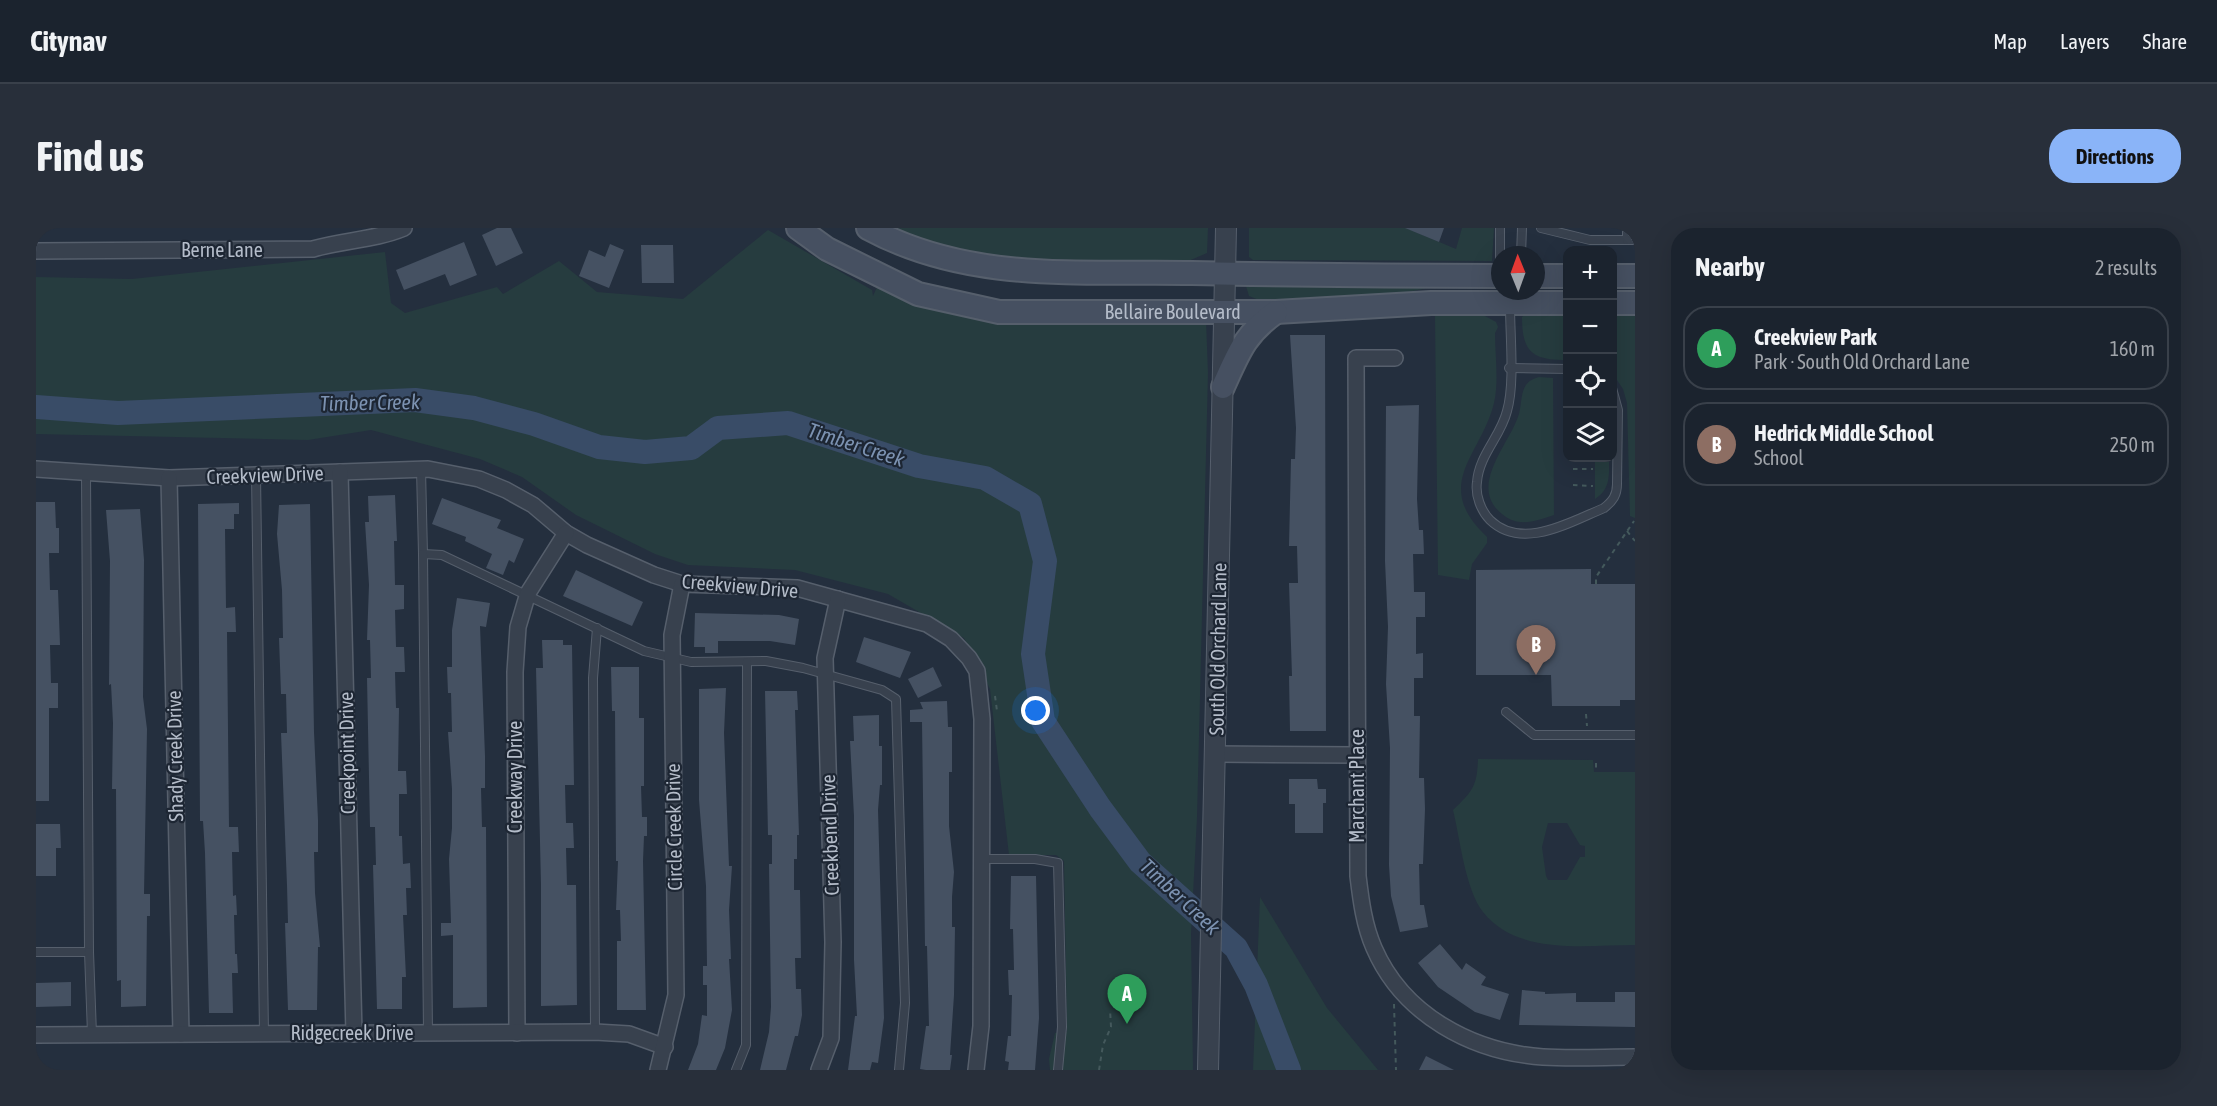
<!DOCTYPE html>
<meta charset="utf-8">
<style>
:root{--surface:#1b232e;--page:#282f3a;--text:#f1f3f6;--muted:#a0a4aa;--line:#39404a;--accent:#8ab4f8}
body{margin:0;font-family:"Asap Condensed",sans-serif;background:var(--page);color:var(--text)}
.controls{position:absolute;right:18px;top:18px;display:grid;overflow:hidden;border-radius:12px;box-shadow:0 6px 24px #0002}
.controls button{width:54px;height:54px;display:grid;place-items:center;padding:0;border:0;border-bottom:2px solid var(--line);background:var(--surface);color:var(--text);font:30px sans-serif}
.compass{position:absolute;left:1455px;top:18px;width:54px;height:54px;border-radius:50%;background:var(--surface);box-shadow:0 6px 24px #0002;rotate:359deg}
.you{position:absolute;left:1000px;top:483px;width:21px;height:21px;margin:-15px;border:4px solid #fff;border-radius:50%;background:#1a73e8;box-shadow:0 0 0 9px #1a73e833}
.badge{display:grid;place-items:center;width:39px;height:39px;border-radius:50%;background:var(--accent);color:#fff;font-size:20px;font-weight:700}
.pin{position:absolute;translate:-50% -50px;filter:drop-shadow(0 2px 3px #0008)}
.pin::after{content:'';position:absolute;top:32px;width:21px;height:18px;background:inherit;clip-path:polygon(0 0,100% 0,50% 100%)}
.list{margin:0;padding:0;list-style:none}
h2{display:flex;justify-content:space-between;align-items:center;height:78px;margin:0;padding:0 24px;font-size:26px}
h2 small{font-size:20px;font-weight:400;color:var(--muted)}
.list li{display:grid;grid-template-columns:39px 1fr auto;gap:18px;align-items:center;box-sizing:border-box;height:84px;margin:0 12px 12px;padding:0 12px;border:2px solid var(--line);border-radius:24px}
.list b{display:block;font-size:22px;white-space:nowrap}
.list p{margin:0;font-size:20px;white-space:nowrap;color:var(--muted)}
.list em{font-size:20px;font-style:normal;color:var(--muted)}
.icon{flex:none;width:33px;height:33px;fill:none;stroke:currentColor;stroke-width:2;stroke-linecap:round;stroke-linejoin:round}
.map{position:relative;flex:none;width:1599px;height:842px;overflow:hidden;border-radius:24px}
header{display:flex;align-items:center;gap:36px;box-sizing:border-box;height:84px;padding:0 30px;background:var(--surface);border-bottom:2px solid var(--line)}
header strong{font-size:28px}
nav{display:flex;gap:33px;margin-inline-start:auto;font-size:21px}
.intro{display:flex;align-items:center;justify-content:space-between;box-sizing:border-box;height:144px;padding:0 36px}
h1{margin:0;font-size:42px}
.button{padding:15px 27px;border-radius:24px;background:var(--accent);color:#111;font-size:21px;font-weight:700}
main{display:flex;gap:36px;padding:0 36px}
aside{flex:1;background:var(--surface);border-radius:24px;box-shadow:0 6px 24px #0002}
.map>svg:first-child{display:block}
</style>
<header>
<strong>Citynav</strong>
<nav><a>Map</a><a>Layers</a><a>Share</a></nav>
</header>
<div class="intro"><h1>Find us</h1><a class="button">Directions</a></div>
<main>
<div class="map">
<svg width="1599" height="842" viewBox="0 0 1599 842">
<rect width="100%" height="100%" fill="#242f3e"/>
<g fill="#263c3f" fill-rule="evenodd">
<path d="M856 0H1172L1171 25 1150 34C1057 33 939 44 856 0Z"/>
<path d="M1213 0H1370L1420 21 1426 0H1458L1456 33 1217 32 1213 29Z"/>
<path d="M732 2 836 62 837 68 842 57 872 69 1170 92 1172 145 1161 589 1155 706 1157 842H1014L1013 831 1019 805 1031 804 1028 633 1020 627H973L954 461 928 410 852 366 759 342 652 337 619 326 540 287 486 249 444 231 335 202 272 212 0 206V49L96 51 349 24 355 75 369 85 461 59 467 66 523 33 561 64 647 71Z"/>
<path d="M1210 58H1401L1363 66 1228 74 1213 68Z"/>
<path d="M1493 83H1531V132C1497 132 1486 125 1486 89Z"/>
<path d="M1447 87 1460 94 1462 99 1459 105C1459 127 1463 154 1458 175 1445 228 1395 256 1451 309V315L1436 336 1433 352 1402 347 1399 88Z"/>
<path d="M1576 87H1599V290L1594 288 1591 175 1587 161 1577 146Z"/>
<path d="M1503 149 1517 150 1518 287C1500 293 1482 300 1466 286 1431 258 1474 216 1483 186 1487 170 1483 154 1503 149Z"/>
<path d="M1559 230H1573C1573 247 1575 261 1559 271Z"/>
<path d="M1442 531 1557 532 1558 544H1599V717C1549 717 1482 728 1447 684 1429 661 1424 610 1417 582 1437 563 1441 558 1442 531ZM1512 595H1531L1544 617 1549 618V629H1544L1531 652H1512L1510 648 1506 619Z"/>
<path d="M1224 669 1291 780 1342 842H1217Z"/>
</g>
<g fill="none" stroke-linecap="round" stroke-linejoin="round">
<path stroke="#394c67" stroke-width="24" d="M0 179 82 185 379 172 438 180 498 196 563 219 609 224 655 220 682 200 752 195 883 238 949 250 994 276 1009 333 997 426 1007 493 1064 580 1104 634 1200 720 1220 757 1253 842"/>
</g>
<g fill="#455162">
<path d="M461 0H475L487 25 460 38 446 7Z"/>
<path d="M1369 0H1408L1403 14Z"/>
<path d="M428 14 441 47 414 58 409 46 368 62 360 42Z"/>
<path d="M574 16 588 22 573 60 543 48 553 22 569 29Z"/>
<path d="M605 17H637L638 55H606Z"/>
<path d="M1254 107H1289L1290 503H1254L1253 448H1256L1253 355H1262L1261 318H1253L1255 231H1259L1260 200Z"/>
<path d="M1383 177 1381 271 1383 302H1387L1388 326H1377L1378 364H1389V389H1380V426L1387 425V450H1378V488H1384L1383 550H1388L1389 581 1387 636H1383L1384 677H1388L1392 699 1364 704 1355 668 1353 637 1354 520 1350 456 1352 399 1349 333 1350 178Z"/>
<path d="M359 267 361 313H358L359 357H368V381L359 382 360 419H368L369 444H359L360 480H363L362 543H370L371 566H363V608H366L367 636 374 635 375 660H370L371 687H367L370 749H366V781H341L337 637H340L339 599H334L331 450H335L334 412H331L333 357 329 294H333L332 268Z"/>
<path d="M406 270 465 292 461 300 488 311 478 335 473 332 467 347 450 340 456 326 429 313 430 309 396 296Z"/>
<path d="M0 274H19L20 300H23V325H13L14 362H22L24 417H14L15 455H22V480H13V573H0Z"/>
<path d="M203 275V286H198V301H189L190 380 199 379 200 404H191L193 599H202L203 624H196L197 668 200 667 201 687H198L199 726H201L202 745H196L197 785H173L169 625 167 593H164L162 276Z"/>
<path d="M274 276 278 504 282 592V624H278L279 665 284 719H282L281 782H252L249 695H252L251 657 245 505H251L250 466H245L243 410H247L246 362 241 306 243 277Z"/>
<path d="M104 281 108 332 107 469 111 501 108 666H114V688H111L110 778 85 779V752L81 753 80 561H76L77 495 75 456 73 457 74 333 70 282Z"/>
<path d="M1555 341V356H1599V472H1584V478H1516L1515 447H1440V342Z"/>
<path d="M540 342 607 374 596 398 527 368Z"/>
<path d="M421 370 454 375 450 399 444 398 449 528V560H445L446 599H450L451 779 417 780V707L405 708V695H415L413 631 416 600V561L412 504H416L415 465H412L411 439H416V402Z"/>
<path d="M659 385 743 387 763 391 759 417 734 413H682V425H669V419H658Z"/>
<path d="M828 409 875 424 864 450 820 434Z"/>
<path d="M506 412H527V417H536L538 557H529L530 595H537L538 620H530L531 657H540L541 777 505 778V657L500 440H507Z"/>
<path d="M575 439H603V490H608V558H605L606 589H611V608H608L607 633 610 782H581V713H585L584 682H580L582 633H580L579 483H576Z"/>
<path d="M897 439 906 458 882 470 872 451Z"/>
<path d="M690 460 688 505 692 612 693 638H696L693 682 695 731H693L696 782 689 820 680 842H652L662 816 666 787 671 788V757H667V738H671L670 658 663 572V461Z"/>
<path d="M729 463H761L762 482H759L763 607H761V631H758V662H764L765 730H759L760 761H765L766 787 762 808H759L750 842H724L733 804 735 779 733 636H736V607H732Z"/>
<path d="M911 473 912 499H916V544H913V598L918 644 916 669V699H919L918 767 914 827H916L914 842H890L884 841 890 798H893L891 718H889L886 494H874V482L887 481 884 474Z"/>
<path d="M843 487V518H846V557H844L842 582 848 790 842 835 836 834 834 842H812L819 788H821L818 732V588L814 513H818L817 488Z"/>
<path d="M1253 551H1281L1282 561H1290V575H1287V605H1259V576H1253Z"/>
<path d="M0 596H24L25 620H20V648H0Z"/>
<path d="M975 648H1000L1003 790 999 842H972L973 834 969 833 972 808H975L976 767H973L972 742H978L977 701H974Z"/>
<path d="M1404 716 1426 742 1430 735 1450 749 1445 757 1473 766 1464 792 1439 784 1402 759 1382 735Z"/>
<path d="M35 754V778L0 779V755Z"/>
<path d="M1486 762 1509 764V766L1540 765V774H1579V764H1599V799L1483 797Z"/>
<path d="M1390 828 1418 842H1383Z"/>
</g>
<g fill="none" stroke-linecap="round" stroke-linejoin="round">
<defs>
<g id="service">
<path d="M1464 0V31"/>
<path d="M1505 0 1554 12H1599"/>
<path d="M1591 12V0"/>
<path d="M1485 27 1486 0"/>
<path d="M1474 78C1474 108 1479 156 1471 183 1465 208 1443 227 1441 254 1439 267 1445 283 1454 292 1486 323 1534 294 1568 280 1577 273 1581 267 1581 256L1582 182 1576 160"/>
<path d="M1473 140 1532 141"/>
<path d="M385 241 387 326 406 327 608 423 655 434 730 433 767 440 846 462 860 471 869 775 863 842"/>
<path d="M220 247 228 806"/>
<path d="M387 326 392 805"/>
<path d="M1470 484 1498 507H1599"/>
<path d="M947 631H999L1022 635 1026 799 1022 842"/>
<path d="M0 724H53L50 245"/>
<path d="M53 724 56 806"/>
<path d="M559 804 557 450 561 400"/>
<path d="M700 842 710 817 711 434"/>
</g>
<g id="minor">
<path d="M0 23 277 21C308 12 339 12 368 0"/>
<path d="M1359 130H1320L1322 648C1325 673 1328 697 1338 720 1367 787 1436 824 1507 829 1537 831 1569 829 1599 829"/>
<path d="M0 241 133 250 392 241 443 251 470 262 497 277 530 305 551 317 618 347 646 356 761 360 891 396 915 411 933 430 941 443 946 491 945 798 940 842"/>
<path d="M304 244 318 806"/>
<path d="M133 250 145 806"/>
<path d="M1180 526 1321 527"/>
<path d="M481 805 479 444 482 399 492 365 530 305"/>
<path d="M0 807 559 804 593 806 629 819"/>
<path d="M622 842 640 767 636 407 646 356"/>
<path d="M783 842 795 810 797 714 789 430 802 371"/>
</g>
<path id="tertiary" d="M1172 842 1190 0"/>
<g id="secondary">
<path id="s1" d="M762 0 791 21 882 66 963 84H1240L1395 75H1532"/>
<path d="M832 0C933 55 1044 43 1156 45 1258 47 1361 48 1464 48"/>
<path d="M1500 48H1532"/>
<path d="M1576 48H1599"/>
<path d="M1576 75H1599"/>
<path d="M1187 159C1203 124 1208 107 1240 84"/>
</g>
</defs>
<use href="#service" stroke="#565f6c" stroke-width="10"/>
<use href="#minor" stroke="#565f6c" stroke-width="18"/>
<use href="#tertiary" stroke="#565f6c" stroke-width="22"/>
<use href="#secondary" stroke="#565f6c" stroke-width="26"/>
<g stroke="#44595c" stroke-width="2" stroke-dasharray="4.5 4.5" stroke-linecap="butt">
<path d="M1537 241H1557"/>
<path d="M1537 257 1557 258"/>
<path d="M1591 303 1599 313"/>
<path d="M1560 356V349L1598 293"/>
<path d="M959 468 961 483"/>
<path d="M1550 486 1551 498"/>
<path d="M1560 535V542"/>
<path d="M1358 776 1360 842"/>
<path d="M1063 842 1067 817 1075 799 1074 781"/>
</g>
<use href="#service" stroke="#38414e" stroke-width="8"/>
<use href="#minor" stroke="#38414e" stroke-width="15"/>
<use href="#tertiary" stroke="#38414e" stroke-width="20"/>
<use href="#secondary" stroke="#465061" stroke-width="22"/>
</g>
<g text-anchor="middle" stroke-width="4.5" stroke-linejoin="round" paint-order="stroke">
<g font-size="20" fill="#b4bcc9" stroke="#1d2633">
<text x="186" y="29">Berne Lane</text>
<text dy="7" stroke="none"><textPath href="#s1" startOffset="394">Bellaire Boulevard</textPath></text>
<text transform="translate(229 247) rotate(-2)" y="7">Creekview Drive</text>
<text transform="translate(704 358) rotate(5)" y="7">Creekview Drive</text>
<text transform="translate(1182 421) rotate(-89)" y="7">South Old Orchard Lane</text>
<text transform="translate(311 525) rotate(-91)" y="7">Creekpoint Drive</text>
<text transform="translate(139 528) rotate(-91)" y="7">Shady Creek Drive</text>
<text transform="translate(479 549) rotate(-90)" y="7">Creekway Drive</text>
<text transform="translate(1321 558) rotate(-90)" y="7">Marchant Place</text>
<text transform="translate(638 599) rotate(-91)" y="7">Circle Creek Drive</text>
<text transform="translate(794 607) rotate(-92)" y="7">Creekbend Drive</text>
<text x="316" y="812">Ridgecreek Drive</text>
</g>
<g font-size="21" font-style="italic" fill="#7c92b1" stroke="#1d2633">
<text transform="translate(334 175) rotate(-1)" y="7">Timber Creek</text>
<text transform="translate(820 217) rotate(18)" y="7">Timber Creek</text>
<text transform="translate(1144 669) rotate(43)" y="7">Timber Creek</text>
</g>
</g>
</svg>
<div class="controls">
<button>+</button>
<button>−</button>
<button><svg class="icon" aria-label="locate" viewBox="0 0 24 24"><circle cx="12" cy="12" r="6"/><path d="M12 2v4M12 18v4M2 12h4M18 12h4"/></svg></button>
<button><svg class="icon" aria-label="layers" viewBox="0 0 24 24"><path d="M12 4l9 5-9 5-9-5zM3 14l9 5 9-5"/></svg></button>
</div>
<svg class="compass" viewBox="-18 -18 36 36"><path d="M0-13l5 13h-10z" fill="#e53935"/><path d="M0 13l5-13h-10z" fill="#a0a4aa"/></svg>
<div class="you"></div>
<div class="pin badge" style="left:1091px;top:796px;background:#2e9e5b">A</div>
<div class="pin badge" style="left:1500px;top:447px;background:#8d6e63">B</div>
</div>
<aside>
<h2>Nearby<small>2 results</small></h2>
<ul class="list">
<li><span class="badge" style="background:#2e9e5b">A</span><div><b>Creekview Park</b><p>Park · South Old Orchard Lane</p></div><em>160 m</em></li>
<li><span class="badge" style="background:#8d6e63">B</span><div><b>Hedrick Middle School</b><p>School</p></div><em>250 m</em></li>
</ul>
</aside>
</main>
